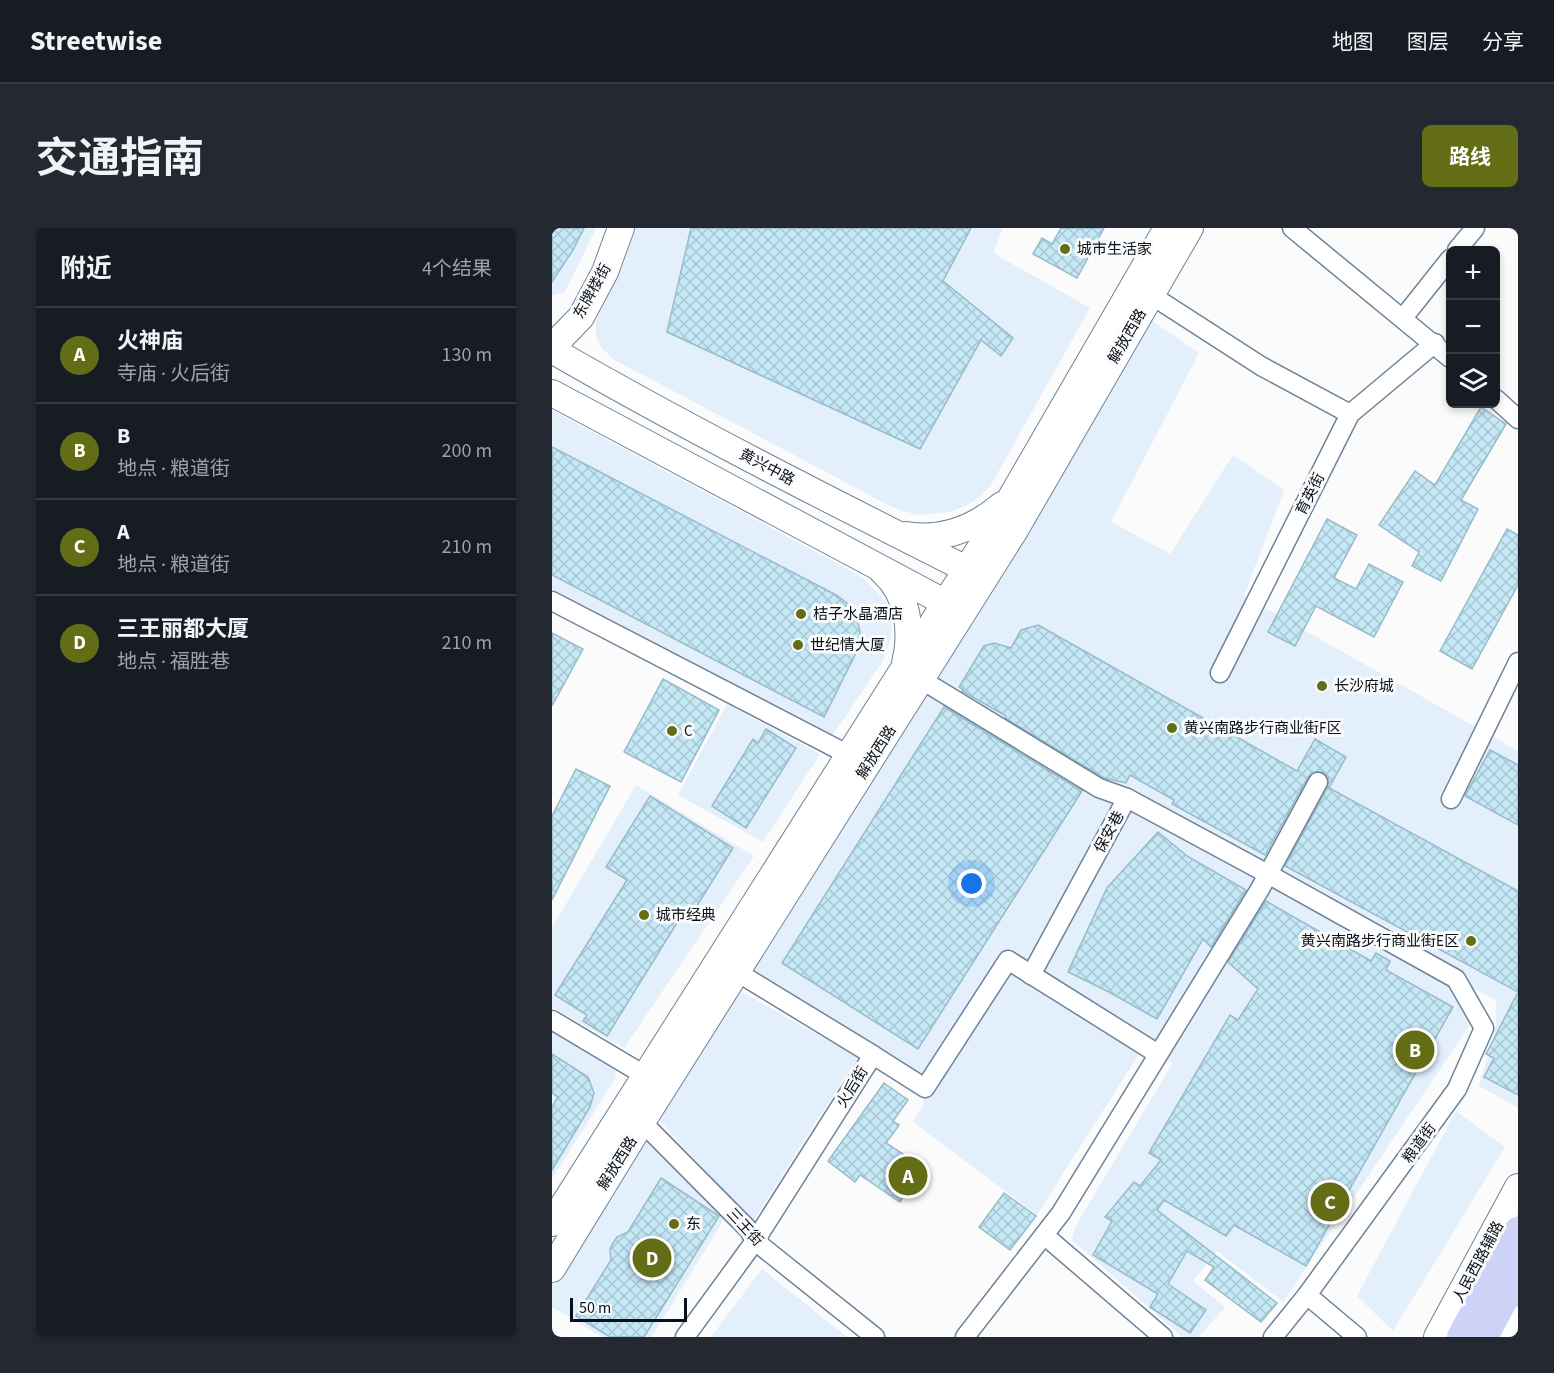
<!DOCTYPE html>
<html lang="zh">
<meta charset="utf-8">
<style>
:root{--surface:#171b24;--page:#242831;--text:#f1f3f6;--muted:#9ea1a6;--line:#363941;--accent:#626d15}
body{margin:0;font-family:"Source Sans 3","Noto Sans SC",sans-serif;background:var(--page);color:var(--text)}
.controls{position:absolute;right:18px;top:18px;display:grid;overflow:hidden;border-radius:9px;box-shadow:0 3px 9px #0003}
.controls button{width:54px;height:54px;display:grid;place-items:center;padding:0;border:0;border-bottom:2px solid var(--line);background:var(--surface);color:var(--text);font:30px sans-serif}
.scale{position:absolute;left:18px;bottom:15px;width:117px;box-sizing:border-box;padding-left:6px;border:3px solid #081019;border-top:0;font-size:16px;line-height:21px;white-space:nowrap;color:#081019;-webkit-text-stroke:4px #fbfbfb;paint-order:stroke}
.you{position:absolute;left:420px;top:656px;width:21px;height:21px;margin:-15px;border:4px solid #fff;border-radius:50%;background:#1a73e8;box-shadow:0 0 0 9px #1a73e833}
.badge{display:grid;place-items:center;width:39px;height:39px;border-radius:50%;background:var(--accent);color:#fff;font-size:20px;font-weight:700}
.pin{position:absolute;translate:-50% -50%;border:3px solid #fff;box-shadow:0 2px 6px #0006}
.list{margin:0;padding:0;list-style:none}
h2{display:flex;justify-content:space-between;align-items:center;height:78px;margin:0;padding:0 24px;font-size:26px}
h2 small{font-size:20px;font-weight:400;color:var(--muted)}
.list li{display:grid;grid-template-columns:39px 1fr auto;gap:18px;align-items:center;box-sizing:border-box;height:96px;padding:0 24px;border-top:2px solid var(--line)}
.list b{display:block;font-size:22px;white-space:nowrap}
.list p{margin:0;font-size:20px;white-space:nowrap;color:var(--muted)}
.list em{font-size:20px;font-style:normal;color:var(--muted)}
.icon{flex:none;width:33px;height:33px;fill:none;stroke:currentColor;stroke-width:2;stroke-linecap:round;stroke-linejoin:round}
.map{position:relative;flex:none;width:966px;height:1109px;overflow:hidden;border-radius:9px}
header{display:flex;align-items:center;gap:36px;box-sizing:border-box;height:84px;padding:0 30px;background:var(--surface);border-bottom:2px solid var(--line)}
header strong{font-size:28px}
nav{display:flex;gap:33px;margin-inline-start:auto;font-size:21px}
.intro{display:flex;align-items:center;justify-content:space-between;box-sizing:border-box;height:144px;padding:0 36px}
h1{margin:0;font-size:42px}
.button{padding:15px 27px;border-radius:9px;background:var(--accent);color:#fff;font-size:21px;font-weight:700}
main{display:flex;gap:36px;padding:0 36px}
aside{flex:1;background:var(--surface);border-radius:9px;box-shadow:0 3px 9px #0003}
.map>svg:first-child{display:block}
</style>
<header>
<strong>Streetwise</strong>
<nav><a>地图</a><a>图层</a><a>分享</a></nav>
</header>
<div class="intro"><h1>交通指南</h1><a class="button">路线</a></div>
<main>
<aside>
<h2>附近<small>4个结果</small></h2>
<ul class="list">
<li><span class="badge">A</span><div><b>火神庙</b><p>寺庙 · 火后街</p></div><em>130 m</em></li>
<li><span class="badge">B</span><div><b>B</b><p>地点 · 粮道街</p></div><em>200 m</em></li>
<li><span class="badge">C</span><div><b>A</b><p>地点 · 粮道街</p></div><em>210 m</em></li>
<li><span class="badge">D</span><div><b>三王丽都大厦</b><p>地点 · 福胜巷</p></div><em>210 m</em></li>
</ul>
</aside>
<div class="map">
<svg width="966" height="1109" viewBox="0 0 966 1109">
<defs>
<pattern id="building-cross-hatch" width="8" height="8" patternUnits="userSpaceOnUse" patternTransform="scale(1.5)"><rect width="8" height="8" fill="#c4e8f6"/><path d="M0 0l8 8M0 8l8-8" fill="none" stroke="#a7c6d2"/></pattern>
</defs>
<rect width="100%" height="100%" fill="#fbfbfb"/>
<g fill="#e4effc">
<path d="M0 0H44L13 64 0 68Z"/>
<path d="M84 0H451L441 25 538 80 439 257 429 268 412 279 396 284 366 287 351 283 336 277 61 131 50 120 44 109V93L70 40Z"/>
<path d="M596 90 647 125 559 294 618 326 681 227 732 262 692 368 966 523V880L927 858 944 798V772L904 752 918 797 731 1074 665 1023 641 1053 673 1079 647 1109H630L520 1012 523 999 621 835 592 818 485 987 361 894 371 877 373 860 189 747Z"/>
<path d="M0 182 290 338 311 350 326 365 337 378 340 390 339 410 332 431 280 508 0 361Z"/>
<path d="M175 476 268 526 211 614 126 567Z"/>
<path d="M84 557 202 628 72 820 0 779V700Z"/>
<path d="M188 763 306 829 200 995 102 886Z"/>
<path d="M0 792 62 828 64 849 0 951Z"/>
<path d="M904 883 953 919 841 1103 805 1068Z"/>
<path d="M90 910 172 991 100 1109H50L0 1079V1056Z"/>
<path d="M210 1041 295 1109H159Z"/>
</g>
<g fill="url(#building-cross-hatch)" stroke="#97bbc9" stroke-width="1.5">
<path d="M0 0H32L21 22 0 54Z"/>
<path d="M139 0H419L391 53 461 110 449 128 429 112 368 221 115 104Z"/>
<path d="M509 0H552L525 50 481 26 490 10 500 16Z"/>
<path d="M929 179 954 196 909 272 926 281 889 353 860 338 867 324 827 297 863 243 883 257Z"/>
<path d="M0 219 284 367 299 378 304 387 308 404 306 421 272 489 0 347Z"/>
<path d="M775 291 805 307 782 350 804 361 817 336 851 354 822 409 764 378 743 418 716 404Z"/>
<path d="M955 301 966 307V357L920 441 888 423Z"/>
<path d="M486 397 745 543 763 511 794 529 777 560 966 663V764L733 638 776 559V549L771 544H761L756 549 713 627 620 576 622 572 578 547 574 555 552 550 453 490 454 488 410 463 411 461 407 459 432 418 442 415 459 420 469 402Z"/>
<path d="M0 405 31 421 0 478Z"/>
<path d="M111 451 167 482 129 554 72 524Z"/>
<path d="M392 479 530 563 366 821 230 735Z"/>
<path d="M214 501 244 520 194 600 160 578 201 511 206 515Z"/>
<path d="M938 522 966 537V597L913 568Z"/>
<path d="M24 541 58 558 0 672V588Z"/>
<path d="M98 568 181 620 138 689 131 685 55 808 31 793 35 787 3 767 75 652 54 639Z"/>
<path d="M606 604 635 628 694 662 659 719 651 711 605 791 557 764 516 744 555 660Z"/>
<path d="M714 673 819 733 824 725 838 733 834 742 901 779 754 1038 682 997 674 1008 612 972 605 982 725 1075 709 1094 653 1052 662 1039 635 1023 616 1056 654 1082 638 1105 598 1079 606 1066 541 1027 560 993 553 989 582 954 588 958 609 932 597 925 678 787 686 792 706 761 676 734Z"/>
<path d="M966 764V867L932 849 942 830 934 826Z"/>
<path d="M0 826 36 849 42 865 38 879 0 942V879L6 869 0 865Z"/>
<path d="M332 855 356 872 341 893 347 897 334 915 371 939 348 974 308 947 303 954 276 933Z"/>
<path d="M109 950 167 988 92 1109H58L24 1088 59 1032 58 1021 61 1015 65 1009 76 1004Z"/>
<path d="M452 965 484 988 458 1022 427 999Z"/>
</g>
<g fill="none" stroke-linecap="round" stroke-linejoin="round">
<defs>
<g id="street">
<path d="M740 0 898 130"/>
<path d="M905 22 923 0"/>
<path d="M599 67 709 138 798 186"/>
<path d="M851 90 898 31"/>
<path d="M944 171 966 191"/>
<path d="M0 373 297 527"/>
<path d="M668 445 798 186 883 115"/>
<path d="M370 452 547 560 575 570"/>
<path d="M899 571 966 434"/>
<path d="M185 744 321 827"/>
<path d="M479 747 575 570 716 646 904 751 932 800 905 861 755 1067 721 1109"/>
<path d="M0 792 104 854"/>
<path d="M83 887 197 1002 203 1013 323 1109"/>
<path d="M492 1007 611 1109"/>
<path d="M755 1067 805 1109"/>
<path d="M133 1109 203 1013 321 827 373 860 456 732 606 826"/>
<path d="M413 1109 509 985 708 661 766 554"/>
</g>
<g id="secondary">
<path d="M0 119 29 89 53 44 69 0"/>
<path d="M0 122C140 203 285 276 430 349"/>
<path d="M0 165 407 382"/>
<path d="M354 307C391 313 423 300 450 277"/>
<path d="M331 344C356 366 361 404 353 435"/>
<path d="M0 995 446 292 615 0"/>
<path d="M0 1041 90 894 463 302 638 0"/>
<path d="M885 1109 966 959"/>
<path d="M956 1109 966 1092"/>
</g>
<g id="primary">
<path d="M909 1109 966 1003"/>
<path d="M932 1109 966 1045"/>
</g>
</defs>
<use href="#street" stroke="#6d839a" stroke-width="21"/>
<use href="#secondary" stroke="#6d839a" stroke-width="28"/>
<use href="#primary" stroke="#d7d9da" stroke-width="32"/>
<use href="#street" stroke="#fff" stroke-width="18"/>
<use href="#secondary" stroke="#fff" stroke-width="26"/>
<use href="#primary" stroke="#cdd3f6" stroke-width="28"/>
</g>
<g fill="#626d15" stroke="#fbfbfb" stroke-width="2">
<circle cx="513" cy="21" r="6"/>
<circle cx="249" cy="386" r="6"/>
<circle cx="246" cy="417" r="6"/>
<circle cx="770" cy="458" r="6"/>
<circle cx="620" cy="500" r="6"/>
<circle cx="120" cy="503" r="6"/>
<circle cx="92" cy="687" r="6"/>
<circle cx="919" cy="713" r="6"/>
<circle cx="122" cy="996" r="6"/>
</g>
<g text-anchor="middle" stroke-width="6" stroke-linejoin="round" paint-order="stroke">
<g font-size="15" fill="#081019" stroke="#fbfbfb" text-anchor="start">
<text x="525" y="26">城市生活家</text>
<text x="261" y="391">桔子水晶酒店</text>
<text x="258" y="422">世纪情大厦</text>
<text x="782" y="463">长沙府城</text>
<text x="632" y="505">黄兴南路步行商业街F区</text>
<text x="132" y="508">C</text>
<text x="104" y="692">城市经典</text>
<text x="907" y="718" text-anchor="end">黄兴南路步行商业街E区</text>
<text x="134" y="1001">东</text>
</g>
<g font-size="15" fill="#081019" stroke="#fbfbfb">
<text transform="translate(40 63) rotate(-61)" y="5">东牌楼街</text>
<text transform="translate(575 108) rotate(-60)" y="5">解放西路</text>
<text transform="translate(215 239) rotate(28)" y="5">黄兴中路</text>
<text transform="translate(758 266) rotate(-63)" y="5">育英街</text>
<text transform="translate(324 524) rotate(-58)" y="5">解放西路</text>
<text transform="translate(557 604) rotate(-61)" y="5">保安巷</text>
<text transform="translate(300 859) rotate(-58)" y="5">火后街</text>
<text transform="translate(867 915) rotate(-54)" y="5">粮道街</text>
<text transform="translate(65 935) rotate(-58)" y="5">解放西路</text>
<text transform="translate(193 999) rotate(47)" y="5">三王街</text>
<text transform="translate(926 1034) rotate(-62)" y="5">人民西路辅路</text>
</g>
</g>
</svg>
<div class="controls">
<button>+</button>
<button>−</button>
<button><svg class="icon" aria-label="layers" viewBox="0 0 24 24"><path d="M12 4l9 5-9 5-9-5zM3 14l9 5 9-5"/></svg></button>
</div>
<div class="scale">50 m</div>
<div class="you"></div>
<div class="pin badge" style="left:356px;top:948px">A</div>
<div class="pin badge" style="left:863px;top:822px">B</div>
<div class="pin badge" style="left:778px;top:974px">C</div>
<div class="pin badge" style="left:100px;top:1030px">D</div>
</div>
</main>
